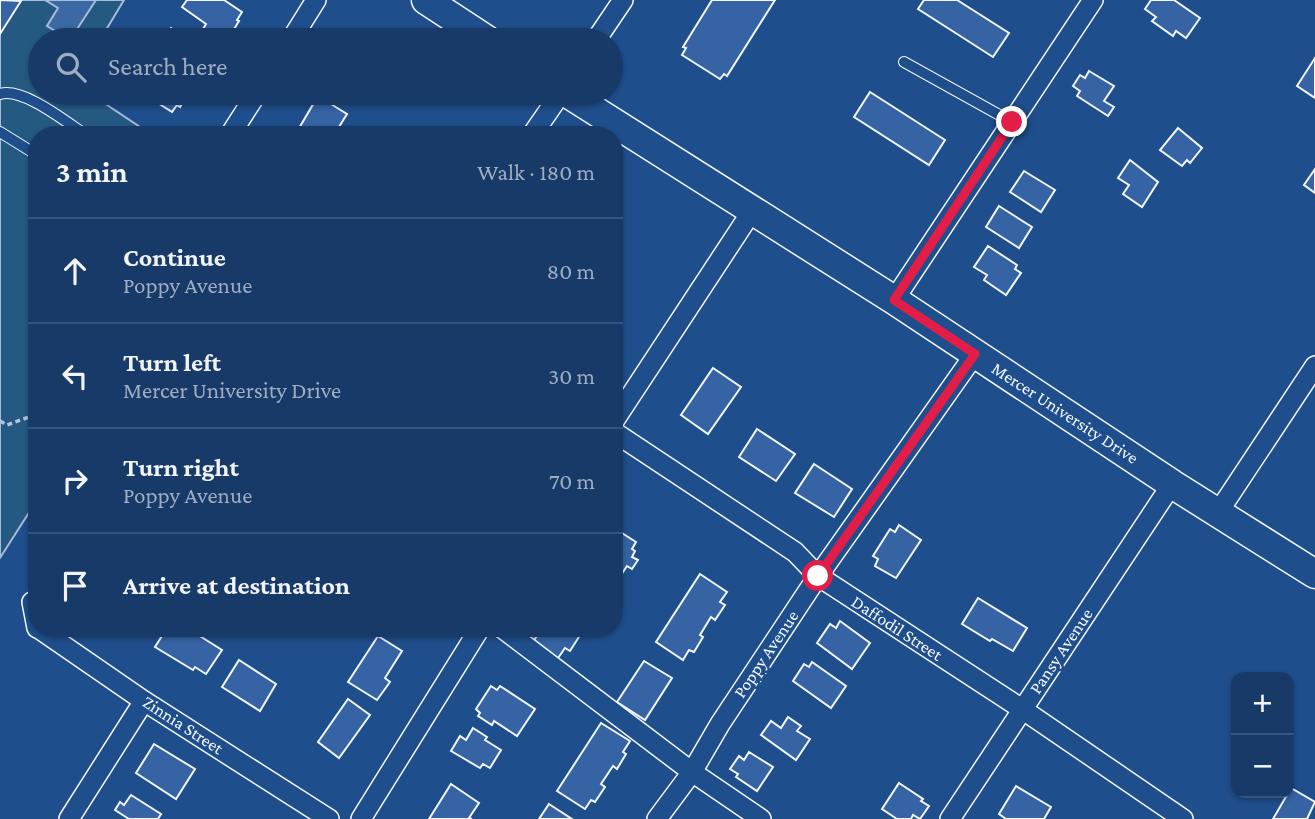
<!DOCTYPE html>
<meta charset="utf-8">
<style>
:root{--surface:#173a69;--page:#244571;--text:#f1f3f6;--muted:#9eadc0;--line:#36547d}
body{margin:0;font-family:"Crimson Pro",serif;background:var(--page);color:var(--text)}
.controls{position:absolute;right:21px;bottom:21px;display:grid;overflow:hidden;border-radius:14px;box-shadow:0 2px 5px #0004}
.controls button{width:63px;height:63px;display:grid;place-items:center;padding:0;border:0;border-bottom:2px solid var(--line);background:var(--surface);color:var(--text);font:35px sans-serif}
.stop{position:absolute;width:21px;height:21px;margin:-16px;border:5px solid #e11d48;border-radius:50%;background:#fff}
.stop.end{background:#e11d48;border-color:#fff;box-shadow:0 2px 7px #0008}
.list{margin:0;padding:0;list-style:none}
h2{display:flex;justify-content:space-between;align-items:center;height:91px;margin:0;padding:0 28px;font-size:30px}
h2 small{font-size:23px;font-weight:400;color:var(--muted)}
.list li{display:grid;grid-template-columns:46px 1fr auto;gap:21px;align-items:center;box-sizing:border-box;height:105px;padding:0 28px;border-top:2px solid var(--line)}
.list b{display:block;font-size:26px;white-space:nowrap}
.list p{margin:0;font-size:23px;white-space:nowrap;color:var(--muted)}
.list em{font-size:23px;font-style:normal;color:var(--muted)}
.icon{flex:none;width:38px;height:38px;fill:none;stroke:currentColor;stroke-width:2;stroke-linecap:round;stroke-linejoin:round}
.map{position:relative;flex:none;width:1315px;height:819px;overflow:hidden}
.search{position:absolute;background:var(--surface);box-shadow:0 2px 5px #0004;left:28px;top:28px;width:595px;height:77px;display:flex;align-items:center;gap:18px;box-sizing:border-box;padding:0 24px;border-radius:38px;color:var(--muted);font-size:26px}
.panel{position:absolute;background:var(--surface);box-shadow:0 2px 5px #0004;left:28px;top:126px;width:595px;height:511px;border-radius:28px}
.map>svg:first-child{display:block}
</style>
<div class="map">
<svg width="1315" height="819" viewBox="0 0 1315 819">
<rect width="100%" height="100%" fill="#1f4e8c"/>
<path fill="#245a82" stroke="#a8bbd7" stroke-width="2" d="M0 0H124L100 40H40V93H89L152 135H37V500L0 558Z"/>
<path fill="#3b69a3" stroke="#a8bbd7" stroke-width="2" d="M45 0H96L70 40 47 26 58 8Z"/>
<g fill="#3563a3" stroke="#f2f6ff" stroke-width="2">
<path d="M0 0 21 1 0 34Z"/>
<path d="M187 0H224L242 12 237 20 239 21 233 31 229 29 221 40H209L200 34 206 24 182 7Z"/>
<path d="M712 0H775L727 76 724 74 720 79 682 55 686 48 683 47Z"/>
<path d="M924 0H957L1009 33 993 57 918 9Z"/>
<path d="M1151 0H1174L1200 18 1186 38 1176 31 1173 36 1152 21 1156 17 1145 9Z"/>
<path d="M171 28 191 40H163Z"/>
<path d="M1315 58V98L1297 86Z"/>
<path d="M1089 71 1114 86 1104 101 1114 107 1108 116 1077 96 1080 91 1073 86 1080 75 1085 78Z"/>
<path d="M870 92 945 140 929 165 854 117Z"/>
<path d="M142 93H184L182 95 186 97 180 107 177 105 172 112Z"/>
<path d="M318 96 347 114 334 135H295Z"/>
<path d="M1178 128 1202 148 1190 163 1187 160 1182 166 1160 150Z"/>
<path d="M1130 160 1158 182 1142 207 1123 194 1129 185 1118 178Z"/>
<path d="M1315 169V193L1304 185Z"/>
<path d="M1024 171 1055 190 1041 212 1010 192Z"/>
<path d="M999 206 1032 227 1019 248 986 227Z"/>
<path d="M988 246 1017 265 1015 269 1021 273 1006 295 984 280 987 275 974 267Z"/>
<path d="M713 368 741 387 708 434 681 415Z"/>
<path d="M757 429 795 454 776 481 739 457Z"/>
<path d="M814 464 852 489 834 517 795 493Z"/>
<path d="M899 525 921 540 896 578 875 566 878 559 873 556 890 529 895 532Z"/>
<path d="M614 528 636 542 632 549 635 551 632 557 638 560 632 569 627 566 621 575 614 570Z"/>
<path d="M700 574 727 592 720 602 725 605 715 620 711 617 700 635 703 637 694 652 689 650 683 660 656 642Z"/>
<path d="M978 598 1027 628 1013 651 992 639 990 641 962 624Z"/>
<path d="M840 621 870 643 852 669 817 643 830 624 836 628Z"/>
<path d="M167 628H187L222 650 206 674 195 667 193 670 155 647Z"/>
<path d="M542 628H583L584 629 570 651 565 648 556 661 531 645Z"/>
<path d="M378 636 402 651 385 678 390 682 377 700 348 682Z"/>
<path d="M239 660 276 684 260 711 222 687Z"/>
<path d="M644 661 672 678 645 720 617 702Z"/>
<path d="M812 662 846 686 831 708 793 681 804 664 809 667Z"/>
<path d="M491 686 497 690 500 686 535 709 517 736 494 721 492 725 478 716 480 713 476 709Z"/>
<path d="M348 699 370 715 339 758 318 742Z"/>
<path d="M788 717 801 726 797 731 810 739 796 760 761 735 771 721 781 728Z"/>
<path d="M601 723 630 741 623 752 626 754 617 769 613 766 601 784 605 787 595 802 591 800 585 809 557 791Z"/>
<path d="M473 728 487 737 485 740 501 750 490 768 483 764 480 768 451 751 460 736 466 740Z"/>
<path d="M154 744 195 769 176 799 136 773Z"/>
<path d="M749 752 773 767 757 791 736 777 738 774 730 769 739 756 744 760Z"/>
<path d="M899 783 923 799 921 801 929 806 920 819 913 815 911 819H897L882 809Z"/>
<path d="M451 784 479 803 469 818 472 819H429Z"/>
<path d="M1016 786 1051 807 1044 819H1006L999 814Z"/>
<path d="M1291 788 1315 802 1307 819H1273Z"/>
<path d="M131 795 161 814 158 819H129L115 810 120 802 124 805Z"/>
<path d="M549 804 572 819H539Z"/>
</g>
<g fill="none" stroke-linecap="round" stroke-linejoin="round">
<defs>
<g id="service">
<path d="M904 62 1012 122"/>
<path d="M0 94C23 87 66 122 86 135"/>
<path d="M0 132 37 155"/>
</g>
<g id="minor">
<path d="M291 40 316 0"/>
<path d="M596 40 623 0"/>
<path d="M230 135 257 93"/>
<path d="M532 135 561 93"/>
<path d="M894 300 1093 0"/>
<path d="M614 421 752 211"/>
<path d="M614 432 795 552 818 576 1022 709 1183 819"/>
<path d="M1219 511 1315 366"/>
<path d="M32 602 37 628"/>
<path d="M38 628 144 701 329 819"/>
<path d="M502 628 692 772 761 819"/>
<path d="M69 819 144 701"/>
<path d="M361 819 480 628"/>
<path d="M657 819 692 772 720 724 818 576 975 354"/>
<path d="M950 819 1172 484"/>
</g>
<g id="secondary">
<path d="M426 0 487 40"/>
<path d="M567 93 894 300 1172 484 1315 574"/>
</g>
</defs>
<use href="#service" stroke="#f2f6ff" stroke-width="12"/>
<use href="#minor" stroke="#f2f6ff" stroke-width="22"/>
<use href="#secondary" stroke="#f2f6ff" stroke-width="31"/>
<path stroke="#b3c4dc" stroke-width="3.5" stroke-dasharray="5 3.5" stroke-linecap="butt" d="M0 421 7 425 37 414"/>
<use href="#service" stroke="#1f4e8c" stroke-width="10"/>
<use href="#minor" stroke="#1f4e8c" stroke-width="19"/>
<use href="#secondary" stroke="#1f4e8c" stroke-width="28"/>
</g>
<g fill="none" stroke-linecap="round" stroke-linejoin="round">
<path stroke="#e11d48" stroke-width="9" d="M818 576 975 354 894 300 1012 122"/>
</g>
<g text-anchor="middle" stroke-width="5" stroke-linejoin="round" paint-order="stroke">
<g font-size="18" fill="#f2f6ff" stroke="#1f4e8c">
<text transform="translate(1065 413) rotate(33)" y="6">Mercer University Drive</text>
<text transform="translate(897 628) rotate(33)" y="6">Daffodil Street</text>
<text transform="translate(1061 651) rotate(-56)" y="6">Pansy Avenue</text>
<text transform="translate(766 654) rotate(-56)" y="6">Poppy Avenue</text>
<text transform="translate(183 725) rotate(33)" y="6">Zinnia Street</text>
</g>
</g>
</svg>
<div class="controls">
<button>+</button>
<button>−</button>
</div>
<div class="stop" style="left:818px;top:576px"></div>
<div class="stop end" style="left:1012px;top:122px"></div>
<div class="search"><svg class="icon" aria-label="search" viewBox="0 0 24 24"><circle cx="10" cy="10" r="6"/><path d="M15 15l6 6"/></svg>Search here</div>
<section class="panel">
<h2>3 min<small>Walk · 180 m</small></h2>
<ul class="list">
<li><svg class="icon" aria-label="ahead" viewBox="0 0 24 24"><path d="M12 20V5M6 11l6-6 6 6"/></svg><div><b>Continue</b><p>Poppy Avenue</p></div><em>80 m</em></li>
<li><svg class="icon" aria-label="left" viewBox="0 0 24 24"><path d="M17 20v-9H6M10 6l-5 5 5 5"/></svg><div><b>Turn left</b><p>Mercer University Drive</p></div><em>30 m</em></li>
<li><svg class="icon" aria-label="right" viewBox="0 0 24 24"><path d="M7 20v-9h11M14 6l5 5-5 5"/></svg><div><b>Turn right</b><p>Poppy Avenue</p></div><em>70 m</em></li>
<li><svg class="icon" aria-label="arrive" viewBox="0 0 24 24"><path d="M6 21V4h12l-3 4 3 4H6"/></svg><div><b>Arrive at destination</b></div></li>
</ul>
</section>
</div>
